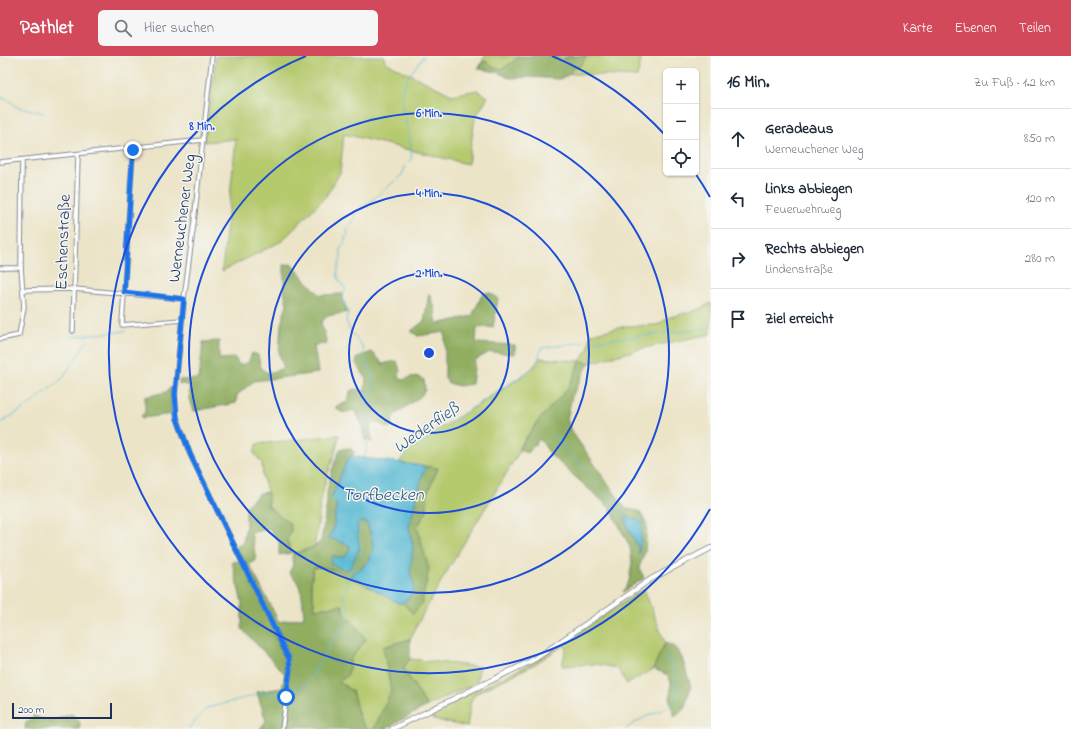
<!DOCTYPE html>
<html lang="de">
<meta charset="utf-8">
<style>
:root{--surface:#fff;--page:#f6f6f7;--text:#1f2937;--muted:#747a83;--line:#e0e1e3;--accent:#d1495b}
body{margin:0;font-family:"Indie Flower",sans-serif;background:var(--page);color:var(--text)}
.controls{position:absolute;right:12px;top:12px;display:grid;overflow:hidden;border-radius:6px;box-shadow:0 1px 3px #0004}
.controls button{width:36px;height:36px;display:grid;place-items:center;padding:0;border:0;border-bottom:1px solid var(--line);background:var(--surface);color:var(--text);font:20px sans-serif}
.scale{position:absolute;left:12px;bottom:10px;width:100px;box-sizing:border-box;padding-left:4px;border:2px solid #1b2f5e;border-top:0;font-size:11px;line-height:14px;white-space:nowrap;color:#1b2f5e;-webkit-text-stroke:3px #f6f6f2;paint-order:stroke}
.stop{position:absolute;width:12px;height:12px;margin:-9px;border:3px solid #1a73e8;border-radius:50%;background:#fff}
.stop.end{background:#1a73e8;border-color:#fff;box-shadow:0 1px 4px #0008}
.list{margin:0;padding:0;list-style:none}
h2{display:flex;justify-content:space-between;align-items:center;height:52px;margin:0;padding:0 16px;font-size:17px}
h2 small{font-size:13px;font-weight:400;color:var(--muted)}
.list li{display:grid;grid-template-columns:26px 1fr auto;gap:12px;align-items:center;box-sizing:border-box;height:60px;padding:0 16px;border-top:1px solid var(--line)}
.list b{display:block;font-size:15px;white-space:nowrap}
.list p{margin:0;font-size:13px;white-space:nowrap;color:var(--muted)}
.list em{font-size:13px;font-style:normal;color:var(--muted)}
.icon{flex:none;width:22px;height:22px;fill:none;stroke:currentColor;stroke-width:2;stroke-linecap:round;stroke-linejoin:round}
.map{position:relative;flex:none;width:711px;height:673px;overflow:hidden}
header{display:flex;align-items:center;gap:24px;box-sizing:border-box;height:56px;padding:0 20px;background:var(--accent);color:#fff}
header strong{font-size:19px}
nav{display:flex;gap:22px;margin-inline-start:auto;font-size:14px}
.search{width:280px;height:36px;background:var(--page);display:flex;align-items:center;gap:10px;box-sizing:border-box;padding:0 14px;border-radius:6px;color:var(--muted);font-size:15px}
main{display:flex}
aside{flex:1;background:var(--surface)}
.map>svg:first-child{display:block}
</style>
<header>
<strong>Pathlet</strong>
<div class="search"><svg class="icon" aria-label="search" viewBox="0 0 24 24"><circle cx="10" cy="10" r="6"/><path d="M15 15l6 6"/></svg>Hier suchen</div>
<nav><a>Karte</a><a>Ebenen</a><a>Teilen</a></nav>
</header>
<main>
<div class="map">
<svg width="711" height="673" viewBox="0 0 711 673">
<rect width="100%" height="100%" fill="#f6f6f2"/>
<filter id="ink" filterUnits="userSpaceOnUse"><feTurbulence type="fractalNoise" baseFrequency=".025" numOctaves="2"/><feDisplacementMap in="SourceGraphic" scale="8" xChannelSelector="R" yChannelSelector="G"/><feConvolveMatrix kernelMatrix="1 2 1 2 8 2 1 2 1" color-interpolation-filters="sRGB"/></filter>
<filter id="wash" filterUnits="userSpaceOnUse"><feTurbulence type="fractalNoise" baseFrequency=".012" numOctaves="4" result="noise"/><feDisplacementMap in="SourceGraphic" scale="16" xChannelSelector="R" yChannelSelector="G"/><feGaussianBlur stdDeviation="0.9" result="paint"/><feColorMatrix in="noise" values="0 0 0 0 0 0 0 0 0 0 0 0 0 0 0 0 0 1.4 0 .05"/><feComposite in="paint" operator="in"/></filter>
<g filter="url(#wash)">
<rect width="100%" height="100%" fill="#ece4c7"/>
<g fill="#b5c96d" stroke="#687c66">
<path d="M216 0H384L385 6 452 39 477 34 488 41 475 62 468 108 344 78 340 117 326 140 282 185 222 215 236 83 204 86Z"/>
<path d="M485 0H642L637 21 478 13Z"/>
<path d="M711 247V278L644 292 589 307 580 305 569 331 539 364 519 391 520 394C484 457 442 518 410 583L384 591 391 635 374 673H366L359 661 352 635 339 626 348 619 350 604 366 583 343 555 315 553 311 528 313 512C336 507 378 535 398 547H403L413 558 425 529 428 516 417 471 427 455V438L438 412 399 407 410 392 418 390 438 374 517 324 535 310 539 302 580 305 588 294 591 278 626 270 657 269 670 261 698 254Z"/>
<path d="M339 379C336 400 326 418 322 439 318 456 318 474 314 491L293 498 287 484 291 474 290 468 268 450V438L263 422 262 407 254 397 257 388Z"/>
<path d="M644 533 665 587 660 600 656 606 654 613 627 628 617 612 596 608 562 610 566 592 564 589 535 608 475 638 471 645 467 671 436 664 432 662 430 657 534 606Z"/>
<path d="M410 603 480 611 476 627 427 650 403 612Z"/>
</g>
<g fill="#90ad60" stroke="#566e5f">
<path d="M520 0H551L562 4 570 0H587L579 11H574L568 19 559 23 530 21 510 22 497 16 480 13 483 6 487 5 493 11 502 13Z"/>
<path d="M291 208 320 239 343 238V247L348 256 328 260 321 266 327 288 314 289 318 317 254 325 237 339 236 347 194 355 190 343 189 329 179 328V324L199 323 203 286 219 285V303L235 302 239 309 248 307 252 297 258 299 261 313 268 317 284 312 279 298 281 268 287 248 284 235V209Z"/>
<path d="M483 237H490L498 243 493 271 477 272 476 287 515 289V298L490 296 475 304 472 328 459 330 448 327 445 322V276L418 280 411 275 424 265 429 238 434 249 437 268 472 260Z"/>
<path d="M372 296 379 303 382 308 397 305 400 315 399 322 403 324C411 321 416 318 424 324L425 334 420 341 393 360 392 371 386 372 379 367 373 366 370 372 372 386 365 384C362 373 362 362 353 354L343 357 335 352 338 349 348 346 350 335 357 333 365 335 366 322 356 307 358 301Z"/>
<path d="M580 305 589 307 572 340 567 363 570 373 625 452 639 455 647 468 645 495 639 512 644 522 623 536 629 525 632 507 630 491 610 452 551 399 540 383 527 397 519 392 539 364 569 331Z"/>
<path d="M171 331 173 358 142 362 141 360 145 356V341L166 336Z"/>
<path d="M350 392 355 397 348 402 331 443 337 449C332 467 333 471 342 487L349 489 350 493 345 501 341 502 334 500 346 514 359 493 357 468 359 466 366 467C378 490 374 507 351 519V522C340 516 326 509 313 512L311 528 315 553 343 549V555L366 583 350 604 348 619 339 626 352 635 359 661 366 673H319L313 671 286 670 281 673H260L266 665 257 636 282 632 285 618 242 573V547L232 506 241 505 235 491 243 486 246 470V450L258 438 266 436 268 438V450L290 468 291 474 287 484 291 497 279 499V486L269 472 251 476 256 504 249 508 279 566 304 561C302 544 304 529 289 517L293 509 292 501 293 498 314 491 321 485 327 447V436L332 414 340 393Z"/>
<path d="M423 410 438 412 427 438V455L417 471 429 513 422 547 413 558 403 547 410 541 413 524 410 516V509L413 492 409 470 423 417 426 412Z"/>
<path d="M410 583V603L403 612 427 650 385 673H374L391 635 383 591Z"/>
<path d="M665 587 674 590 682 602 691 631 684 653 675 661 670 646 671 626 668 619 654 613C656 604 661 596 665 587Z"/>
<path d="M71 658C77 662 82 665 79 673H25L26 667 34 659C46 667 58 663 71 658Z"/>
</g>
<g fill="#53b8d2" stroke="#377498">
<path d="M351 400 423 410 426 412 423 417 409 470 413 492 410 516 414 528 413 536 403 547H398L358 524 351 522 352 517C376 509 377 487 366 466H359L357 468 359 493 350 512 346 514 330 508 333 500C341 502 346 503 350 493L349 489 329 482C335 471 334 461 337 449L331 443 348 402Z"/>
<path d="M626 461 638 464 643 468 639 498C639 484 624 474 626 461Z"/>
</g>
<g fill="none" stroke-linecap="round" stroke-linejoin="round">
<g stroke="#53b8d2" stroke-width="1">
<path d="M0 41 10 45 17 51 44 57"/>
<path d="M71 281 125 275"/>
<path d="M594 285 711 272"/>
<path d="M0 367 28 350 62 323 88 284"/>
<path d="M553 378 626 461"/>
<path d="M364 402C372 386 361 373 365 357 367 346 373 338 373 327 373 314 362 303 363 291L351 276 346 265 348 256 342 240 346 233C334 219 337 217 341 200 341 197 340 194 341 190L345 187V182L348 178 347 174 354 164V159L402 119 405 111 411 105C415 77 392 49 407 23 412 15 419 7 424 0"/>
<path d="M396 407 400 405 410 392 418 390 438 374 530 314 538 305 541 292 584 286"/>
<path d="M188 673 207 652 260 638 288 637 306 628 311 623 318 608 322 605 330 586 335 583 349 552 342 539 347 530 346 521 352 517 351 509 359 507 362 497 358 477 361 471 359 466"/>
<path d="M626 673C660 645 694 663 668 601"/>
</g>
</g>
</g>
<g filter="url(#ink)">
<g fill="none" stroke-linecap="round" stroke-linejoin="round">
<defs>
<g id="minor">
<path d="M212 0 194 166 184 243 175 338 176 359 190 398 289 603 290 614 282 673"/>
<path d="M133 92 122 269 182 264"/>
<path d="M0 106 203 84"/>
<path d="M0 212H21"/>
<path d="M23 234 74 233 184 243"/>
<path d="M73 275 78 98"/>
<path d="M0 283 19 279 24 251 21 212 22 104"/>
</g>
<path id="tertiary" d="M392 673 535 603 651 523 711 492"/>
</defs>
<use href="#minor" stroke="#848a92" stroke-width="5.5"/>
<use href="#tertiary" stroke="#848a92" stroke-width="6"/>
<use href="#minor" stroke="#fff" stroke-width="3.5"/>
<use href="#tertiary" stroke="#fff" stroke-width="4.5"/>
</g>
</g>
<g fill="none" stroke-linecap="round" stroke-linejoin="round" filter="url(#ink)">
<path stroke="#1a73e8" stroke-width="5" d="M133 94 124 236 184 243 175 338 177 362 190 398 289 603 290 614 286 641"/>
</g>
<g fill="none" stroke="#1d4ed8" stroke-width="2">
<circle cx="429" cy="297" r="80"/>
<circle cx="429" cy="297" r="160"/>
<circle cx="429" cy="297" r="240"/>
<path d="M710 453A321 321 0 1 1 306 0M552 0A321 321 0 0 1 666 80M695 117A321 321 0 0 1 710 141"/>
</g>
<g text-anchor="middle" stroke-width="3" stroke-linejoin="round" paint-order="stroke">
<g font-size="17" fill="#1b2f5e" stroke="#f6f6f2">
<text transform="translate(181 162) rotate(-83)" y="6">Werneuchener Weg</text>
<text transform="translate(62 186) rotate(-88)" y="6">Eschenstraße</text>
</g>
<g font-size="18" font-style="italic" fill="#2c5881" stroke="#f6f6f2">
<text transform="translate(426 371) rotate(-35)" y="6">Wederfließ</text>
<text x="383" y="444">Torfbecken</text>
</g>
</g>
<circle cx="429" cy="297" r="6" fill="#1d4ed8" stroke="#f6f6f2" stroke-width="2"/>
<g font-size="12" text-anchor="middle" font-weight="bold" fill="#1d4ed8" stroke="#f6f6f2" stroke-width="3" stroke-linejoin="round" paint-order="stroke">
<text x="429" y="61">6 Min.</text>
<text x="202" y="74">8 Min.</text>
<text x="429" y="141">4 Min.</text>
<text x="429" y="221">2 Min.</text>
</g>
</svg>
<div class="controls">
<button>+</button>
<button>−</button>
<button><svg class="icon" aria-label="locate" viewBox="0 0 24 24"><circle cx="12" cy="12" r="6"/><path d="M12 2v4M12 18v4M2 12h4M18 12h4"/></svg></button>
</div>
<div class="scale">200 m</div>
<div class="stop" style="left:286px;top:641px"></div>
<div class="stop end" style="left:133px;top:94px"></div>
</div>
<aside>
<h2>16 Min.<small>Zu Fuß · 1.2 km</small></h2>
<ul class="list">
<li><svg class="icon" aria-label="ahead" viewBox="0 0 24 24"><path d="M12 20V5M6 11l6-6 6 6"/></svg><div><b>Geradeaus</b><p>Werneuchener Weg</p></div><em>850 m</em></li>
<li><svg class="icon" aria-label="left" viewBox="0 0 24 24"><path d="M17 20v-9H6M10 6l-5 5 5 5"/></svg><div><b>Links abbiegen</b><p>Feuerwehrweg</p></div><em>120 m</em></li>
<li><svg class="icon" aria-label="right" viewBox="0 0 24 24"><path d="M7 20v-9h11M14 6l5 5-5 5"/></svg><div><b>Rechts abbiegen</b><p>Lindenstraße</p></div><em>280 m</em></li>
<li><svg class="icon" aria-label="arrive" viewBox="0 0 24 24"><path d="M6 21V4h12l-3 4 3 4H6"/></svg><div><b>Ziel erreicht</b></div></li>
</ul>
</aside>
</main>
